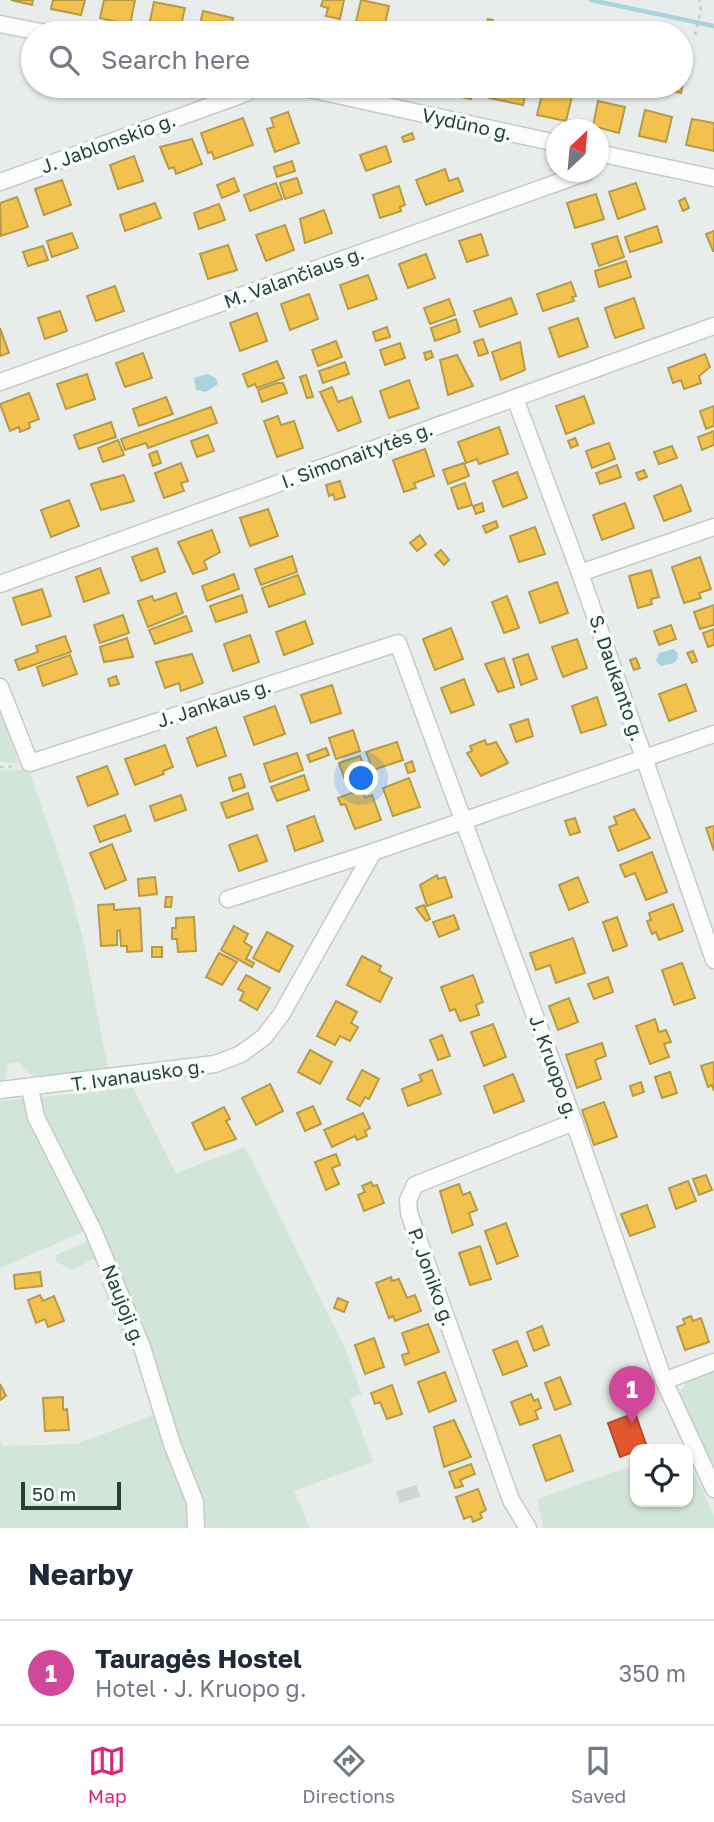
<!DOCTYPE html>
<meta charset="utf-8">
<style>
:root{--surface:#fff;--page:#f6f6f7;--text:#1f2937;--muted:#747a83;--line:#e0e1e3;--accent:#db2777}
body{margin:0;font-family:"Golos Text",sans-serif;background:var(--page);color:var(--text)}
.controls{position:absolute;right:21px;bottom:21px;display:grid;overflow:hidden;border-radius:14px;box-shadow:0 2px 5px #0004}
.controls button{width:63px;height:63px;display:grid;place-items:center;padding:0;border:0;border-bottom:2px solid var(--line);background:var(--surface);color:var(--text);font:35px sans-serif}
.compass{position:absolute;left:546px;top:119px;width:63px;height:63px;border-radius:50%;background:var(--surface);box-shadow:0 2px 5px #0004;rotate:26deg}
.scale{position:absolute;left:21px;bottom:18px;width:100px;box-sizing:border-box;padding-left:7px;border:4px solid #24423a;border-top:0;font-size:19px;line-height:24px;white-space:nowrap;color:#24423a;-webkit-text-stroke:5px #f7fbf9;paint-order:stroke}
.you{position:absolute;left:362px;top:779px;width:24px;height:24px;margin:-18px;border:5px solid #fff;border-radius:50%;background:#1a73e8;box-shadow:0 0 0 10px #1a73e833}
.badge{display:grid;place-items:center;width:46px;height:46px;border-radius:50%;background:var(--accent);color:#fff;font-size:23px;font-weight:700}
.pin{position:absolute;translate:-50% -58px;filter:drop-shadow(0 2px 4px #0008)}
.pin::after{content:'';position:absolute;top:37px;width:24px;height:21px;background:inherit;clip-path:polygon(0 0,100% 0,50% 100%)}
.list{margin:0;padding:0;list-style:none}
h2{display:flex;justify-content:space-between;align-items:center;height:91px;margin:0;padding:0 28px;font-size:30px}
h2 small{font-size:23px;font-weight:400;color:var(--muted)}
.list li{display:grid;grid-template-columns:46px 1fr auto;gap:21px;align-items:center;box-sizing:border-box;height:105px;padding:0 28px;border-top:2px solid var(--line)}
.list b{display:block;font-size:26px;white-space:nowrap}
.list p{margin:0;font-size:23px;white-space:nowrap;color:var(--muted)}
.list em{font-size:23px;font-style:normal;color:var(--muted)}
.icon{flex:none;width:38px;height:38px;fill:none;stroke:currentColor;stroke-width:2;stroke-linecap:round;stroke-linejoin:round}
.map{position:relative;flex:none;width:714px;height:1528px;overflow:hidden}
.search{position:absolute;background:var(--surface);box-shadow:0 2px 5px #0004;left:21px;right:21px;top:21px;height:77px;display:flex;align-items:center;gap:18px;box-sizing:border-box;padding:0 24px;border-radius:38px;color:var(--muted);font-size:26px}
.sheet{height:196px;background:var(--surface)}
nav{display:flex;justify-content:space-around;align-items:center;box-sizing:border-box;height:98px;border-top:2px solid var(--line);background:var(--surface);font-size:19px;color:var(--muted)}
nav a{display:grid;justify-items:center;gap:4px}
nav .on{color:var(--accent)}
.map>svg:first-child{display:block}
</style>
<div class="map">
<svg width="714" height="1528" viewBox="0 0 714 1528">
<rect width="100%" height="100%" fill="#e8edeb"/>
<g fill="#d1e6d8">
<path d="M150 86H220L193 97Z"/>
<path d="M0 708 18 763 0 762Z"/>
<path d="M0 770H27L30 774 65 873 83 939 108 1069 34 1077 18 1062 8 1064 5 1082 0 1083Z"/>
<path d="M133 1088 176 1173 245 1147 344 1346 362 1394 350 1399 373 1462 294 1491 310 1528H0V1439L3 1446 76 1444 165 1411 97 1226 0 1268V1101Z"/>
<path d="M91 1240 99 1256 73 1270 56 1262V1255Z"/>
<path d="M105 1278 131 1337 122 1336 101 1283Z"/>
<path d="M714 1368V1469L678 1395 688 1379Z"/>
<path d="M688 1460 714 1515V1528H543L537 1499 635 1465V1502H688Z"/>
</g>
<g fill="#a9d4db">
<path d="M207 374 216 378 218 384 206 392 196 390 194 378Z"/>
<path d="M673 649 677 652 678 658 674 663 661 666 656 661 659 653Z"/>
</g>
<g fill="#f2c14e" stroke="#b49b48" stroke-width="2">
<path d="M11 0H33L32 5Z"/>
<path d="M53 0H85L81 15 51 9Z"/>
<path d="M104 0H135L130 25 100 18Z"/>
<path d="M323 0H344L340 19 326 16 328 8 321 6Z"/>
<path d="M361 0 389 6 383 33 355 26Z"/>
<path d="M154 2 185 8 179 33 148 30Z"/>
<path d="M203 11 233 18 230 33H198Z"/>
<path d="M488 19 493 20 491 32 485 31Z"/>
<path d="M252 22 281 28 280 33H249Z"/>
<path d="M681 45 686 46 682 66H681Z"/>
<path d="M681 77 684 78 681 93 657 87 681 86Z"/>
<path d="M444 86H474L471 99 443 93Z"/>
<path d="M491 86H527L523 105 489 98Z"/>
<path d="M544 86 573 92 566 121 537 115Z"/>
<path d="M598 101 625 107 619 133 593 126Z"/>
<path d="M645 110 672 117 666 142 639 136Z"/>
<path d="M288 112 299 143 275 152 267 129 274 127 271 118Z"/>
<path d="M243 118 253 145 214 159 212 152 208 153 201 133Z"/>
<path d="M692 119 714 123V151L686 145Z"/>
<path d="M412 133 414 139 404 142 402 137Z"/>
<path d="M192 139 202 164 176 174 174 167 169 169 160 147Z"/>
<path d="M386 146 391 162 366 171 360 155Z"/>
<path d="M134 156 143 181 118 189 110 165Z"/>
<path d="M292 161 295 171 277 177 274 167Z"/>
<path d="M445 169 449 181 458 178 463 191 426 205 416 180Z"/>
<path d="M234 178 239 191 222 198 217 185Z"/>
<path d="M297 178 302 193 285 199 280 183Z"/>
<path d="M62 180 71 205 44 215 35 189Z"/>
<path d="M276 183 282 199 250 211 244 195Z"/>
<path d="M636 183 645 209 618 219 609 192Z"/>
<path d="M399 186 405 205 400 207 401 211 380 218 373 195Z"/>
<path d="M596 194 604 219 575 228 567 203Z"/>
<path d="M17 197 28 227 1 236 0 203Z"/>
<path d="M685 198 689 208 683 211 679 201Z"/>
<path d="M155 203 161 218 125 231 120 215Z"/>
<path d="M219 204 225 220 199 229 194 213Z"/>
<path d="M324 210 332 233 305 243 300 219Z"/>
<path d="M285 225 294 250 266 261 256 235Z"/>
<path d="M657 226 662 242 630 252 625 237Z"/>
<path d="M714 231V251H713L706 234Z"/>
<path d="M72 233 78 248 52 257 47 241Z"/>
<path d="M481 234 488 255 467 262 459 241Z"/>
<path d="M617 236 624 257 599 266 592 244Z"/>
<path d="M228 245 237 270 208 279 200 254Z"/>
<path d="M43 246 48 260 28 266 23 252Z"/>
<path d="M426 254 435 278 408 288 399 264Z"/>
<path d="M626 261 631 277 599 287 595 271Z"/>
<path d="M368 275 377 299 348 309 340 285Z"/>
<path d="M571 282 576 296 572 297 574 301 543 311 537 294Z"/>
<path d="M115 286 124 311 96 321 87 296Z"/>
<path d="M309 294 318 319 290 330 281 304Z"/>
<path d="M511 298 517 314 480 327 474 311Z"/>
<path d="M634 298 644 328 615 338 605 308Z"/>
<path d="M449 299 455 315 430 324 424 308Z"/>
<path d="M60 311 67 331 45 339 38 318Z"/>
<path d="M257 313 267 341 240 351 230 323Z"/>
<path d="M578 318 588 347 559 357 549 328Z"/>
<path d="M456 319 460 332 435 341 431 328Z"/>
<path d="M387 327 390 337 376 341 373 332Z"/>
<path d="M0 328 9 353 0 356Z"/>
<path d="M483 339 488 353 479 356 474 342Z"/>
<path d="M336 341 342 357 318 366 312 350Z"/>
<path d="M520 342 525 370 501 380 492 352Z"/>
<path d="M400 343 405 358 385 365 380 350Z"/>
<path d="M431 351 433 357 426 360 424 353Z"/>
<path d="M143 353 152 378 125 387 116 363Z"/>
<path d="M705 354 710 367 699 376 701 383 684 389 681 380 673 383 668 368Z"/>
<path d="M457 355 473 386 448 395 440 360Z"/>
<path d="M277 361 284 378 257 388 255 384 248 387 243 374Z"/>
<path d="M345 362 349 374 323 383 319 371Z"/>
<path d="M87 374 95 399 66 409 57 384Z"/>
<path d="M306 375 313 397 307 398 300 377Z"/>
<path d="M409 380 419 408 389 418 380 391Z"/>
<path d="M277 383H283L287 393 262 402 258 390Z"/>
<path d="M332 387 338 402 352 397 361 422 338 431 320 392Z"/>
<path d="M29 393 39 419 29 423 30 428 20 432 19 427 10 431 0 404Z"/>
<path d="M584 396 594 423 566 434 556 406Z"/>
<path d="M166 397 173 414 139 426 133 409Z"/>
<path d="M714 406V426L706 429 700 411Z"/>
<path d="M211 407 217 423 148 448 146 443 125 450 121 439Z"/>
<path d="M278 416 281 425 294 421 303 448 277 457 264 421Z"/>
<path d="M111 422 116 437 79 449 74 435Z"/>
<path d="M499 427 508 454 479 464 477 459 466 463 458 442Z"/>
<path d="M714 431V445L702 450 698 437Z"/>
<path d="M208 435 214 451 197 457 191 441Z"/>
<path d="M575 438 578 445 571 448 568 441Z"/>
<path d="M118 440 124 455 103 462 98 448Z"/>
<path d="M609 443 615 459 592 468 586 451Z"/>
<path d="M672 446 677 458 659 464 654 452Z"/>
<path d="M425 449 434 476 414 483 416 488 404 492 393 460Z"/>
<path d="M157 451 161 463 153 466 149 454Z"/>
<path d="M181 463 188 481 181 483 184 491 164 498 155 473Z"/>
<path d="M464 463 469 476 448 484 443 470Z"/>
<path d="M617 465 621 477 600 484 596 473Z"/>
<path d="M644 470 647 477 639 480 636 473Z"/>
<path d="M517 472 527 498 503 507 493 481Z"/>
<path d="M124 475 134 501 101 510 91 484Z"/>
<path d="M340 481 345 497 335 500 333 494 329 496 326 485Z"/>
<path d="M465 483 472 505 458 509 451 488Z"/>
<path d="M681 485 691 511 664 521 654 496Z"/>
<path d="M69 500 79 526 51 537 41 510Z"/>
<path d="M482 503 484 511 476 514 473 506Z"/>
<path d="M625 503 634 528 602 540 593 515Z"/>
<path d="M268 509 278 536 250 546 240 518Z"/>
<path d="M496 521 498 527 486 533 483 526Z"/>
<path d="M535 527 545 554 519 562 510 536Z"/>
<path d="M212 530 220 552 204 561 207 569 193 574 178 542Z"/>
<path d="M420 535 426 544 417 551 410 543Z"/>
<path d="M157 548 165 572 141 581 132 557Z"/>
<path d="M441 550 449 560 444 565 435 555Z"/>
<path d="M292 556 297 572 261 585 255 569Z"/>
<path d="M700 557 711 589 699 593 701 598 684 603 672 567Z"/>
<path d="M100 568 109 593 84 602 76 577Z"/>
<path d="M651 570 659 597 651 599 652 604 638 608 629 576Z"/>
<path d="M234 574 239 589 207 601 202 586Z"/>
<path d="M298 575 305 594 269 607 262 588Z"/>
<path d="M557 582 568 613 540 623 529 592Z"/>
<path d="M42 589 51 616 22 625 13 598Z"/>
<path d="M176 593 183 613 148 627 138 601 152 596 154 601Z"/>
<path d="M242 595 247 612 216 622 210 606Z"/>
<path d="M507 596 519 628 504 633 492 602Z"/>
<path d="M714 605V625L700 629 694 612Z"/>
<path d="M123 615 129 633 100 643 94 625Z"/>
<path d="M186 616 192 631 155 644 149 630Z"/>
<path d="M305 621 313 644 284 655 276 632Z"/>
<path d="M671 625 676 639 659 645 654 631Z"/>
<path d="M451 628 463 659 435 670 423 639Z"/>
<path d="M714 629V645L708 647 703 633Z"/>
<path d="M250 635 259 662 233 671 224 644Z"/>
<path d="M65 636 71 652 19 670 15 660 38 652 36 646Z"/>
<path d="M127 638 133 657 104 662 100 647Z"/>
<path d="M577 639 587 668 563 677 552 647Z"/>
<path d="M693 651 697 661 692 663 687 653Z"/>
<path d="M192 654 203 683 181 691 179 683 165 688 156 662Z"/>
<path d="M528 654 537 679 521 685 513 659Z"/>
<path d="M70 655 77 674 43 686 37 667Z"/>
<path d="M504 658 514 687 498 692 485 664Z"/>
<path d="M636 658 640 668 634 670 630 660Z"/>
<path d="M116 676 119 684 110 686 108 679Z"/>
<path d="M464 679 474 705 451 713 441 688Z"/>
<path d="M686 684 696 711 669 721 659 694Z"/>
<path d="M332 685 341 713 311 723 301 695Z"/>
<path d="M597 697 606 725 581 733 572 706Z"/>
<path d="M275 706 285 734 254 745 244 717Z"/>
<path d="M528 719 533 736 516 742 510 725Z"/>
<path d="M216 727 226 756 197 766 187 738Z"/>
<path d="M353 730 360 751 336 759 329 738Z"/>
<path d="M485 740 487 745 496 742 508 763 481 776 467 753 472 751 470 746Z"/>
<path d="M397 742 403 760 373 770 366 752Z"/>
<path d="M165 745 173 767 163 771 164 774 135 785 125 759Z"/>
<path d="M326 748 329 755 310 762 307 755Z"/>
<path d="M297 753 303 770 270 782 264 764Z"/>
<path d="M360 756 366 772 345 780 339 763Z"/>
<path d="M412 761 415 771 408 773 405 764Z"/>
<path d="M107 766 118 794 88 806 77 777Z"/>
<path d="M241 774 245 787 233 791 229 778Z"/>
<path d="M304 775 309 790 277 801 271 787Z"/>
<path d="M409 778 420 807 393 816 383 788Z"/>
<path d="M362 789 365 798 372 795 381 820 355 829 345 804 341 805 338 798Z"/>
<path d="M248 793 253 809 227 818 221 803Z"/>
<path d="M181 795 186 810 155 821 150 806Z"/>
<path d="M634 809 650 838 618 851 609 827 617 824 614 817Z"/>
<path d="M125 815 131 831 100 842 94 826Z"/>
<path d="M314 816 323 841 295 851 287 826Z"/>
<path d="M575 818 580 832 570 835 565 821Z"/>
<path d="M714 826V851L706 828Z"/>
<path d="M257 835 267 861 239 871 229 845Z"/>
<path d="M112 844 126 880 105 889 90 853Z"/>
<path d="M652 852 667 892 646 900 635 873 625 877 620 865Z"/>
<path d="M437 875 438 879 445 877 452 897 427 906 420 885Z"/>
<path d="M155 877 157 894 139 896 138 879Z"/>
<path d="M578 877 588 902 569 910 559 885Z"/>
<path d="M166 897H172L171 907H165Z"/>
<path d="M114 904V910L140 908 142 951 127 952V946H121L120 930 117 931V945L101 946 98 905Z"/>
<path d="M673 904 683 931 659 940 656 932 652 934 647 921 651 920 649 913Z"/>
<path d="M424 905 430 919 426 921 416 908Z"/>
<path d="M454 915 459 929 439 937 433 922Z"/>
<path d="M194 917 196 951 178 952 177 939H172V928H176V918Z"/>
<path d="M617 917 627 946 613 951 603 922Z"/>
<path d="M234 926 248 934 244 942 252 947 246 959 254 963 252 967 221 950Z"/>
<path d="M267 932 293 946 279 972 253 958Z"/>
<path d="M573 938 585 973 556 983 550 965 536 970 530 953Z"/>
<rect x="152" y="947" width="10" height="10"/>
<path d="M219 953 237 962 222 985 206 977Z"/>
<path d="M362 956 381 966 379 971 392 978 380 1002 347 985Z"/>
<path d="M682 963 695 998 674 1005 662 970Z"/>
<path d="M246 975 270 988 257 1010 240 1000 244 992 238 989Z"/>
<path d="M473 975 483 1002 476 1005 479 1015 460 1021 455 1009 450 1011 441 987Z"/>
<path d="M608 977 613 992 594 999 588 984Z"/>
<path d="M569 998 578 1022 558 1030 549 1006Z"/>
<path d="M336 1001 357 1012 351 1023 358 1027 350 1041 340 1036 335 1045 317 1036Z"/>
<path d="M655 1019 659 1032 666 1030 671 1042 664 1044 669 1057 650 1064 636 1026Z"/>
<path d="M493 1024 506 1057 484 1066 471 1032Z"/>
<path d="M442 1035 450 1056 438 1060 430 1040Z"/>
<path d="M602 1043 606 1056 595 1060 601 1079 577 1088 566 1055Z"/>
<path d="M310 1050 332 1062 320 1084 298 1072Z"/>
<path d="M714 1062V1091L712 1085 708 1087 701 1066Z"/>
<path d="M362 1070 379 1079 369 1099 365 1097 360 1106 347 1099Z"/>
<path d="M432 1070 441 1094 408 1106 402 1089 422 1081 419 1075Z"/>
<path d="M670 1072 677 1093 662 1098 655 1077Z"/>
<path d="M513 1074 524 1101 494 1113 484 1086Z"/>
<path d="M641 1082 644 1092 633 1096 630 1086Z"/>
<path d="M270 1084 283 1111 256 1125 242 1098Z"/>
<path d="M604 1102 617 1137 594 1145 582 1110Z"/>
<path d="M313 1106 321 1124 305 1131 297 1113Z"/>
<path d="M224 1107 230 1119 226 1121 236 1139 205 1150 192 1123Z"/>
<path d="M363 1113 370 1128 365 1131 367 1136 357 1140 355 1136 332 1147 324 1130Z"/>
<path d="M336 1154 340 1165 332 1168 339 1184 326 1190 315 1162Z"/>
<path d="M706 1175 712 1190 699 1195 693 1179Z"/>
<path d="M688 1181 696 1201 676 1209 669 1188Z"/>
<path d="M371 1182 373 1186 377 1185 384 1203 364 1211 358 1195 365 1192 362 1186Z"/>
<path d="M459 1184 463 1195 470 1192 477 1210 469 1213 473 1225 452 1233 440 1191Z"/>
<path d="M647 1205 655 1227 630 1236 621 1214Z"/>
<path d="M506 1223 518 1256 497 1264 485 1231Z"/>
<path d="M480 1246 491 1279 470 1285 459 1253Z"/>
<path d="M40 1272 42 1286 15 1289 14 1275Z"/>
<path d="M391 1277 392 1281 399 1279 407 1298 415 1295 421 1311 395 1321 393 1316 389 1318 376 1283Z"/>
<path d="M40 1295 43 1301 54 1296 64 1321 48 1327 45 1319 36 1323 28 1300Z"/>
<path d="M338 1298 348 1302 344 1312 334 1308Z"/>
<path d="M691 1316 693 1321 701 1318 709 1342 685 1350 677 1327 685 1324 683 1319Z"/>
<path d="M428 1324 439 1352 405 1365 402 1355 409 1353 402 1333Z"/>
<path d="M542 1326 549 1345 534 1351 527 1332Z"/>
<path d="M374 1338 384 1367 365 1374 355 1345Z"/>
<path d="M517 1341 527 1366 503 1375 493 1350Z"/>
<path d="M445 1372 456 1401 429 1412 418 1382Z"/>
<path d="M560 1377 571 1404 555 1410 545 1383Z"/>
<path d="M0 1384 6 1396 0 1400Z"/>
<path d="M392 1385 402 1414 387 1419 380 1402 375 1404 371 1393Z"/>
<path d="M531 1394 534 1401 538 1399 541 1408 535 1411 538 1419 520 1425 511 1402Z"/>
<path d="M63 1397V1410L67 1409 69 1430 45 1431 43 1398Z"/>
<path d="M454 1420 471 1457 444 1467 434 1427Z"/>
<path d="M560 1435 573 1471 546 1481 533 1445Z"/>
<path d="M471 1464 475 1474 460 1480 463 1486 455 1488 449 1472Z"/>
<path d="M478 1489 486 1510 480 1513 482 1518 473 1522 471 1516 464 1519 456 1497Z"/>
</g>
<path fill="#e4572e" stroke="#aa5132" stroke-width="2" d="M635 1413 647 1447 620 1457 608 1423Z"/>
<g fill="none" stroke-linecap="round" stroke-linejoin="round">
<path stroke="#a9d4db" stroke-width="4.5" d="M591 0 714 26"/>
</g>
<path fill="#cfd4d2" stroke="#d1d6d4" stroke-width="2" d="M416 1486 419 1496 400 1502 397 1492Z"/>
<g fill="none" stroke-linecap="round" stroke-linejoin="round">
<defs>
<g id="minor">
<path d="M0 24 46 33"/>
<path d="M296 86 556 143"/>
<path d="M598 153 714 178"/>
<path d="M0 182 246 93 253 86"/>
<path d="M0 382 587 172"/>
<path d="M515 398 580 573 714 960"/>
<path d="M580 573 714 527"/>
<path d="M0 584 714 326"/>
<path d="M0 687 30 763 398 643 574 1122 664 1381 714 1489"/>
<path d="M228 899 373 852"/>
<path d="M30 1089 36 1117 93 1230 142 1347 172 1444 195 1502 196 1528"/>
<path d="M0 1090 215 1064 241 1054 264 1037 281 1015 373 852 714 734"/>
<path d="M664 1381 714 1362"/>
<path d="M528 1528 511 1500 409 1213 408 1200 415 1185 574 1122"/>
</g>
</defs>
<use href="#minor" stroke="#c5cac8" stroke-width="19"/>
<g stroke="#c3ccca" stroke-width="2.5" stroke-dasharray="3.5 5" stroke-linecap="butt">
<path d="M695 35 701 10 699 0"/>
<path d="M0 767H17"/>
</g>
<use href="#minor" stroke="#fcfcfc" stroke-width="16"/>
</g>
<g text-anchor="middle" stroke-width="7" stroke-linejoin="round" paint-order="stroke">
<g font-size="19" fill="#24423a" stroke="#f7fbf9">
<text transform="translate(467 124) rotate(12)" y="7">Vydūno g.</text>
<text transform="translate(108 143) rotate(-20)" y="7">J. Jablonskio g.</text>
<text transform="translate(294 277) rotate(-20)" y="7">M. Valančiaus g.</text>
<text transform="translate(357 455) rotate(-20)" y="7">I. Simonaitytės g.</text>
<text transform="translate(617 678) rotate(71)" y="7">S. Daukanto g.</text>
<text transform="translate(214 703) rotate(-18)" y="7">J. Jankaus g.</text>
<text transform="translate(554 1067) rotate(70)" y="7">J. Kruopo g.</text>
<text transform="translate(138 1075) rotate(-8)" y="7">T. Ivanausko g.</text>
<text transform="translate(432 1277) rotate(70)" y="7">P. Joniko g.</text>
<text transform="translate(124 1305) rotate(68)" y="7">Naujoji g.</text>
</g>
</g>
</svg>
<div class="controls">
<button><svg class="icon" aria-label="locate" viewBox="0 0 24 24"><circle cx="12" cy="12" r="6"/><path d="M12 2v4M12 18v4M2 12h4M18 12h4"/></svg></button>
</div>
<svg class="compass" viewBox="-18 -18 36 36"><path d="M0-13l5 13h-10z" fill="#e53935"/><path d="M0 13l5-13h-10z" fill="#747a83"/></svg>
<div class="scale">50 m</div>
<div class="you"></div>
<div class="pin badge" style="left:632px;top:1424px;background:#d1479c">1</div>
<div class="search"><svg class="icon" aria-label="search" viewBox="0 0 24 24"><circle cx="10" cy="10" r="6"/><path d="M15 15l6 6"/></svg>Search here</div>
</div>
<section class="sheet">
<h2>Nearby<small></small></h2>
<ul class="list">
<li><span class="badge" style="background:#d1479c">1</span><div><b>Tauragės Hostel</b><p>Hotel · J. Kruopo g.</p></div><em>350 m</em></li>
</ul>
</section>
<nav>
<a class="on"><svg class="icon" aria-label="map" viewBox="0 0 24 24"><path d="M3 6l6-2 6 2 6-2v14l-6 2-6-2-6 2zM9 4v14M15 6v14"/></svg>Map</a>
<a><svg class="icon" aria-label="directions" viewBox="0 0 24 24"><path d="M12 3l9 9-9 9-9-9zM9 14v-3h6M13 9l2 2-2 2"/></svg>Directions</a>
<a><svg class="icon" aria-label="saved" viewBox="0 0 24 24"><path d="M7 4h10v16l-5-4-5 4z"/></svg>Saved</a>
</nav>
